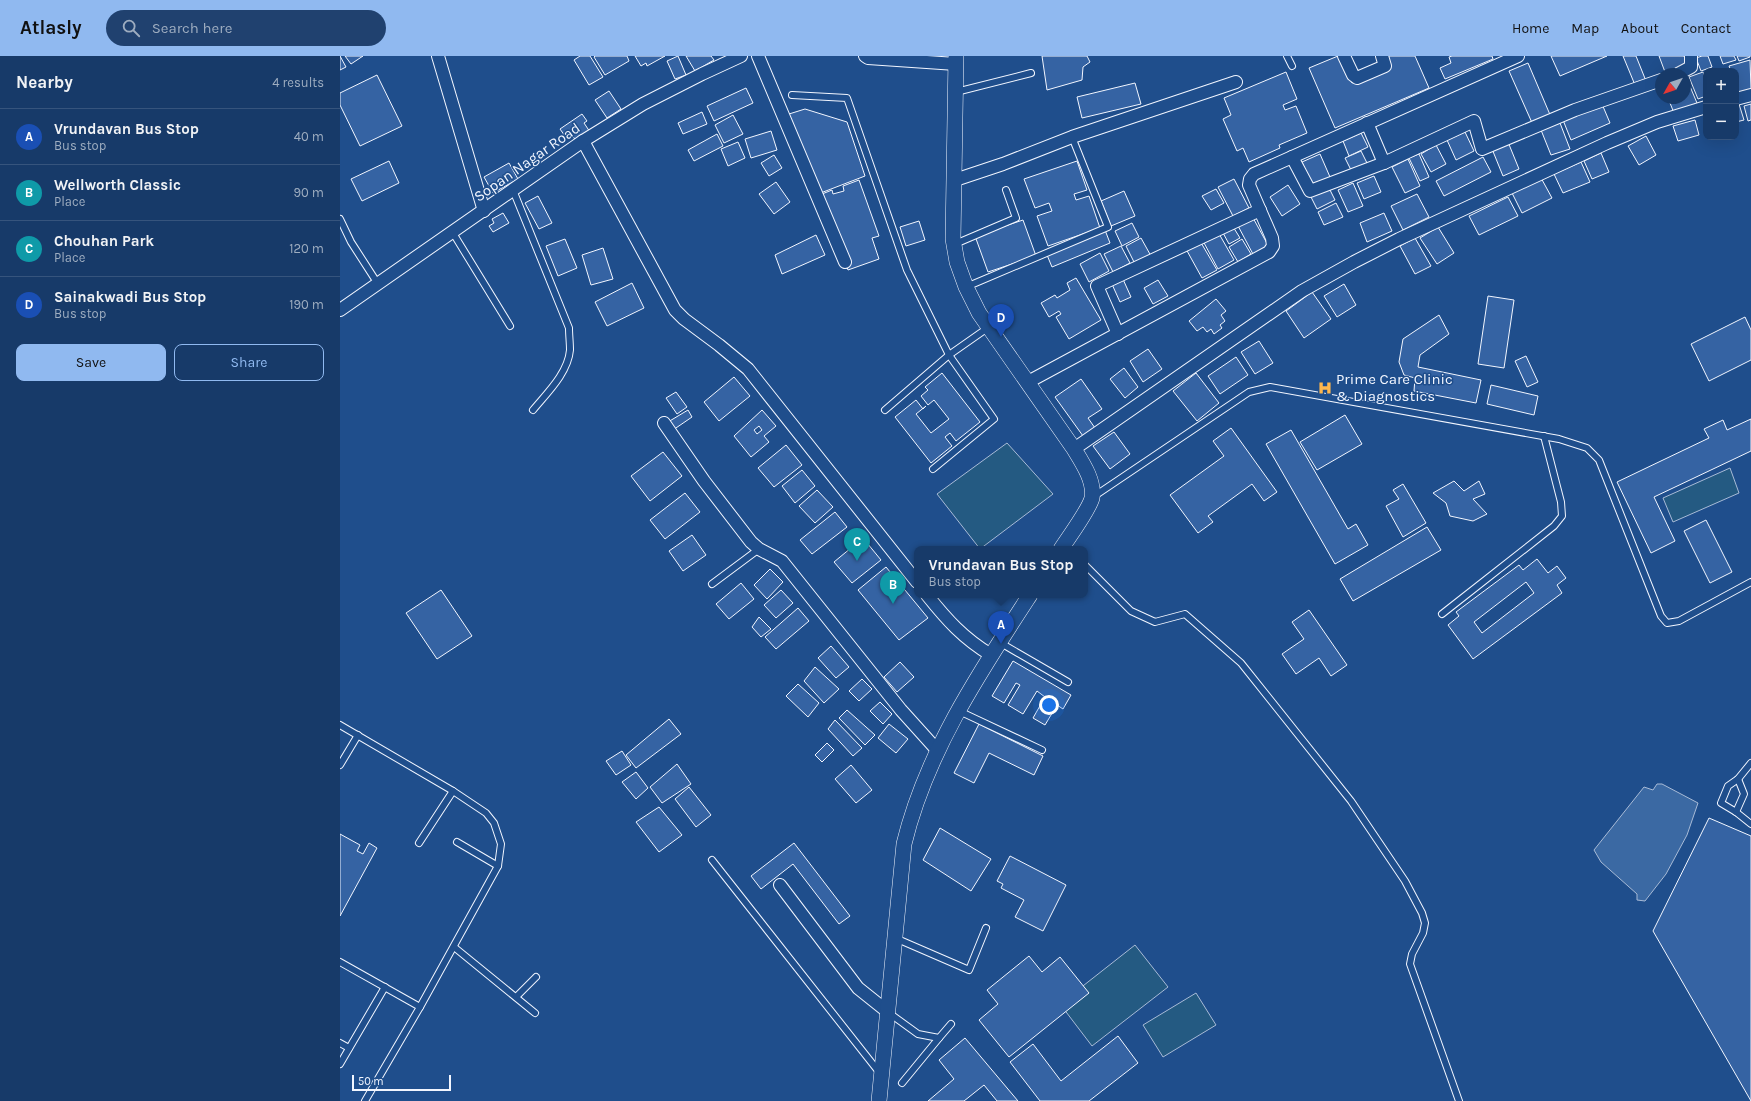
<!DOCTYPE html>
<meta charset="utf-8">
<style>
:root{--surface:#173a69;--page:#20416f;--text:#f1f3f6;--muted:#9eadc0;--line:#36547d;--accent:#90b9f0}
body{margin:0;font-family:Karla,sans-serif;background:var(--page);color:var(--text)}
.controls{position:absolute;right:12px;top:12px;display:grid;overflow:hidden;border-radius:8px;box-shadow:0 4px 16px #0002}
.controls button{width:36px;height:36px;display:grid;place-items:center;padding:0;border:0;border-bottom:1px solid var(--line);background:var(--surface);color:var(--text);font:20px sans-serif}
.compass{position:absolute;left:1315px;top:12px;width:36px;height:36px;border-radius:50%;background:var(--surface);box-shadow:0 4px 16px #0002;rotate:230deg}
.scale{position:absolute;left:12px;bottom:10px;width:99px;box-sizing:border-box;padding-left:4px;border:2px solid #f2f6ff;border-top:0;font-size:11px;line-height:14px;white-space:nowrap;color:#f2f6ff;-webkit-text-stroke:3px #1f4e8c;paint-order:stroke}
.you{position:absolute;left:709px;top:649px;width:14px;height:14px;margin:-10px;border:3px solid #fff;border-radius:50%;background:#1a73e8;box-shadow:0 0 0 6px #1a73e833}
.badge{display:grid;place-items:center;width:26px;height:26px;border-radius:50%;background:var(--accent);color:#fff;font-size:13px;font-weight:700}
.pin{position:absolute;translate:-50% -33px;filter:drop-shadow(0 1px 2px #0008)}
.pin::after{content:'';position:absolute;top:21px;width:14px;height:12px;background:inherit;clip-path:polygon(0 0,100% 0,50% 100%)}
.popup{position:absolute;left:574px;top:490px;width:174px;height:52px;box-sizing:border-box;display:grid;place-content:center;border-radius:8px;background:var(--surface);filter:drop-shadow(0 1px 3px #0005);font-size:13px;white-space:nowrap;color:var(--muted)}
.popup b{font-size:15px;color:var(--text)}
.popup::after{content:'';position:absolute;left:50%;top:100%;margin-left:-8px;border:8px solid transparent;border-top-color:var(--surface)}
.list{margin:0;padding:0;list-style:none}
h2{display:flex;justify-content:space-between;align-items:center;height:52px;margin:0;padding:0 16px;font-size:17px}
h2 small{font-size:13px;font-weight:400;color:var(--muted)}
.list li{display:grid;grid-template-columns:26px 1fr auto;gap:12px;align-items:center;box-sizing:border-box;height:56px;padding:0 16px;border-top:1px solid var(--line)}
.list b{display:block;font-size:15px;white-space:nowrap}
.list p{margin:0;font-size:13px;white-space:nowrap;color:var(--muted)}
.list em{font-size:13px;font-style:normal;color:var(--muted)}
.actions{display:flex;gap:8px;padding:12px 16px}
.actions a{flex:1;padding:9px 0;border:1px solid var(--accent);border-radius:8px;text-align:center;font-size:14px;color:var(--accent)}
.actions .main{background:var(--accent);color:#111}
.icon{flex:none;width:22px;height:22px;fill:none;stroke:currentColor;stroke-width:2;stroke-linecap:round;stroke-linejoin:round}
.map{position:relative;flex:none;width:1411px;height:1045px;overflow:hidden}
header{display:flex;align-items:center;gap:24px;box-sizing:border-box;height:56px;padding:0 20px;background:var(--accent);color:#111}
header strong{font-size:19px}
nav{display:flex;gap:22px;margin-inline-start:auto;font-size:14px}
.search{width:280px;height:36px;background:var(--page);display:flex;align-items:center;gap:10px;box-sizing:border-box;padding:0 14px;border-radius:22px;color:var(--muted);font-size:15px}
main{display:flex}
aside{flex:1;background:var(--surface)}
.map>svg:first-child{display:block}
</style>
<header>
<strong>Atlasly</strong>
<div class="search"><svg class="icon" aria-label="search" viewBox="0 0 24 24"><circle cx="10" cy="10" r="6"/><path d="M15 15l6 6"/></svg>Search here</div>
<nav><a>Home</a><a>Map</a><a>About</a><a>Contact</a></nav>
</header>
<main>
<aside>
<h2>Nearby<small>4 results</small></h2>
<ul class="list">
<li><span class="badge" style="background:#1a4fb4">A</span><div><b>Vrundavan Bus Stop</b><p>Bus stop</p></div><em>40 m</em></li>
<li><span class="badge" style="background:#0f9aa8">B</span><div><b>Wellworth Classic</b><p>Place</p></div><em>90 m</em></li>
<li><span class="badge" style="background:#0f9aa8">C</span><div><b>Chouhan Park</b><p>Place</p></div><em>120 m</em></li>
<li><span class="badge" style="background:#1a4fb4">D</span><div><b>Sainakwadi Bus Stop</b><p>Bus stop</p></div><em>190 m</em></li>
</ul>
<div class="actions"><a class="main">Save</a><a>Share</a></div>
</aside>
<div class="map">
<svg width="1411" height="1045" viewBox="0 0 1411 1045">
<rect width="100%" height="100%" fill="#1f4e8c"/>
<g fill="#245a82" stroke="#a8bbd7">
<path d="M667 387 713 438 640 493 597 438Z"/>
<path d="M1390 412 1399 437 1333 466 1323 442Z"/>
<path d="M795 889 828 931 752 990 720 948Z"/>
<path d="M856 937 876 969 823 1001 803 969Z"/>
</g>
<path fill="#3b69a3" stroke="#a8bbd7" d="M1317 728H1322L1358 747 1347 779 1326 818 1305 845 1297 844V838L1261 806 1254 794 1304 731 1313 734Z"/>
<g fill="#3563a3" stroke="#f2f6ff" fill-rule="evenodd">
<path d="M0 0 6 11 0 14Z"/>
<path d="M5 0H23L11 8Z"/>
<path d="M240 0H250L263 21 249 29 234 4Z"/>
<path d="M255 0H287L289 5 265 19 254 1Z"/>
<path d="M295 0H325L307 10 306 7 301 10Z"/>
<path d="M338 0 346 19 335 23 327 5Z"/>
<path d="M346 0H371L374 4 355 15Z"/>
<path d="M702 0H747L750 6 743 11 742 24 707 34Z"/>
<path d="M998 0H1000L1012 27 1050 11 1045 0H1075L1089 32 995 72 969 12Z"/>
<path d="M1112 0H1152L1153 3 1105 23 1100 12 1111 7 1109 1Z"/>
<path d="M1211 0H1267L1220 20Z"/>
<path d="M1283 0H1296L1306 25 1295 29Z"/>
<path d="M1319 0H1344L1347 8 1325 16Z"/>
<path d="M1362 0H1368L1372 11 1361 15 1356 2Z"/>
<path d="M1380 0H1394L1396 4 1383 8Z"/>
<path d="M1397 0H1410V1L1399 5Z"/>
<path d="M1410 4 1411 33 1397 37 1396 15H1391L1389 10Z"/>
<path d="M1188 7 1211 61 1193 69 1169 15Z"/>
<path d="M946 16 957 43 943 49 945 54 956 50 967 77 939 89 940 92 909 106 903 92 897 95 883 63 891 59 884 42Z"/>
<path d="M1363 16 1366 25V40L1358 43 1349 21Z"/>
<path d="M37 19 62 70 20 90 0 49V37Z"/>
<path d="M795 27 801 48 742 62 737 41Z"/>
<path d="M1349 28 1357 47 1334 57 1328 42H1345V30Z"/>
<path d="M406 32 413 47 374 65 367 50Z"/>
<path d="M269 35 281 53 267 62 255 44Z"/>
<path d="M1262 48 1270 67 1231 84 1223 64Z"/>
<path d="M1396 48H1399L1404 64 1396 66Z"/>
<path d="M1411 48V64L1408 65 1404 50Z"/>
<path d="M465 53 507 66 525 120 478 138 449 58Z"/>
<path d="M362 56 367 68 343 78 338 67Z"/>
<path d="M242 58 247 65 244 67 250 76 236 85 232 79 227 83 220 73Z"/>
<path d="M393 59 403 78 384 87 375 69Z"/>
<path d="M1355 64 1359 79 1338 85 1333 70Z"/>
<path d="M1220 67 1230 93 1211 99 1201 74Z"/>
<path d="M431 75 437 94 411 102 405 83Z"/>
<path d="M1125 76 1134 95 1116 104 1107 84Z"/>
<path d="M1021 77 1028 91 1009 100 1003 85Z"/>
<path d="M377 78 383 90 354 105 348 94Z"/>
<path d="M1306 80 1316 99 1299 109 1288 90Z"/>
<path d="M398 86 405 102 388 110 381 93Z"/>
<path d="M1168 86 1179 113 1163 120 1152 93Z"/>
<path d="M1096 89 1106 108 1091 116 1081 98Z"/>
<path d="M1021 95 1027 107 1011 114 1005 102Z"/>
<path d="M1261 97 1269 116 1252 123 1244 105Z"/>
<path d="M980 98 990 121 972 129 962 106Z"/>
<path d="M1079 98 1089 121 1080 125 1069 102Z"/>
<path d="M434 99 442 112 429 120 421 107Z"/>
<path d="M1143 101 1151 116 1104 140 1096 125Z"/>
<path d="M1068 103 1080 130 1065 137 1052 111Z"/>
<path d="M49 105 59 127 22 145 11 123Z"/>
<path d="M737 105 747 134 734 138 736 144 749 140 760 172 708 190 697 160 712 155 709 147 695 152 684 123Z"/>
<path d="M1241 106 1250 126 1223 137 1214 118Z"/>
<path d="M169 107 178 123 153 137 144 121Z"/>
<path d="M1034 120 1041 136 1024 143 1017 127Z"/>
<path d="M1200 120 1212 142 1182 157 1171 135Z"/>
<path d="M894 123 909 152 893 160 878 131Z"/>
<path d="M519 124 539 180 532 182 539 203 508 214 482 138 492 134 493 138 504 135 503 130Z"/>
<path d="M436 126 450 146 434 158 419 138Z"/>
<path d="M1013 127 1023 150 1008 156 998 134Z"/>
<path d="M948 129 960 148 942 160 930 141Z"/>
<path d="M988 130 995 144 977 153 970 139Z"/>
<path d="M876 133 884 147 871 154 862 140Z"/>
<path d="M784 135 795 160 771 170 761 145Z"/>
<path d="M1077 138 1089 161 1063 174 1051 150Z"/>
<path d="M198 140 212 167 199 173 185 147Z"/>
<path d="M1168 141 1178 160 1139 179 1129 160Z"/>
<path d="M996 147 1003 161 984 169 978 156Z"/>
<path d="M163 157 169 167 153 176 149 170 154 167 152 163Z"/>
<path d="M1044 157 1052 175 1027 186 1020 167Z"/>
<path d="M912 160 929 191 914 200 897 168Z"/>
<path d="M683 164 696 200 648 216 635 180Z"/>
<path d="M579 165 585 184 566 190 560 171Z"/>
<path d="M792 167 799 181 782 190 775 175Z"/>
<path d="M892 169 900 182 889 188 882 175Z"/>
<path d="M1098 171 1114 197 1097 208 1080 182Z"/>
<path d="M765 174 770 187 712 211 707 199Z"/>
<path d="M878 176 894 204 878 213 863 185Z"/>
<path d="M476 179 485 199 442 218 435 199Z"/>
<path d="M801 182 811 200 795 208 786 190Z"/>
<path d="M1075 182 1091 210 1075 218 1060 190Z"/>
<path d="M225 183 237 212 218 220 206 190Z"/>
<path d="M902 183 911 198 898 206 889 191Z"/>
<path d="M860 185 877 214 862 222 846 193Z"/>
<path d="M781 190 790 207 773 216 764 198Z"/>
<path d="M263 192 273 223 251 229 242 199Z"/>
<path d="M760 197 769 215 749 226 740 208Z"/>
<path d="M782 221 791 241 780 246 771 226Z"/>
<path d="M736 222 761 264 729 283 716 261 721 258 719 255 709 261 701 247 715 239 717 242 730 234 727 227Z"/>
<path d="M818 224 828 240 813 248 804 232Z"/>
<path d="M292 227 304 252 267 270 255 246Z"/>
<path d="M1004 228 1016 249 997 261 984 240Z"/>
<path d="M972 236 991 263 964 282 946 255Z"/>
<path d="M1148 240 1174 244 1164 312 1138 308Z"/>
<path d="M876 243 886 255 881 259 885 265 880 269 882 272 874 278 871 273 867 276 863 271 857 275 849 265Z"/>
<path d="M1099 259 1109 278 1080 299 1078 311 1141 324 1136 347 1074 335 1075 322 1064 319 1059 306 1063 283Z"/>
<path d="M1405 261 1411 274V304L1369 325 1351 288Z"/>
<path d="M919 285 933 307 915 318 901 296Z"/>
<path d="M808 293 822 313 803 326 790 305Z"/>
<path d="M1186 300 1198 326 1187 331 1175 305Z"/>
<path d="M896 301 908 319 880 338 868 320Z"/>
<path d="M784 312 798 331 785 342 770 323Z"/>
<path d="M602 317 640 366 616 385 610 377 605 381 612 390 591 407 555 361 576 344 583 353 586 350 576 358 591 377 609 363 594 344 588 349 581 340 588 334 585 331Z"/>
<path d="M856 317 879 347 857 365 833 335Z"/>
<path d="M394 321 410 340 379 365 364 346Z"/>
<path d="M741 323 762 353 748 362 755 372 743 380 715 341Z"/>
<path d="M1151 329 1198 340 1194 359 1147 348Z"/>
<path d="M336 336 347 351 337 358 326 342Z"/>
<path d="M348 354 352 361 333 374 328 366Z"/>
<path d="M422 354 436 370 424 380 429 386 411 401 394 380ZM419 370 422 374 417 378 414 374Z"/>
<path d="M1005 359 1022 388 977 414 960 386Z"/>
<path d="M1411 363V395L1314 441 1335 485 1311 497 1277 426 1369 382 1364 373 1383 364 1387 374Z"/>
<path d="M891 372 937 436 924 445 912 428 868 460 873 466 858 477 830 439 884 400 873 385Z"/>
<path d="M951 374 1008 473 1016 468 1028 489 995 508 926 388Z"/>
<path d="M774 376 790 398 770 413 753 390Z"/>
<path d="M446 389 462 409 434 431 418 412Z"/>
<path d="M323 396 342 420 310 445 291 420Z"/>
<path d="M462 414 475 430 455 447 442 430Z"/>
<path d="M1114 425 1124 435 1139 425 1145 438 1133 443 1147 458 1133 465 1110 460 1106 447 1093 437Z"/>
<path d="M1063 428 1086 467 1063 481 1046 450 1059 443 1053 434Z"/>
<path d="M477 434 493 451 475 467 459 450Z"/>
<path d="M345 437 360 456 325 483 310 464Z"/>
<path d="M495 456 507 471 472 498 460 484Z"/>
<path d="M1366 464 1392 516 1370 527 1344 475Z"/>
<path d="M1087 471 1101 494 1013 545 1000 523Z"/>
<path d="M352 479 366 499 343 515 329 495Z"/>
<path d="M523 482 541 504 512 527 494 506Z"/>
<path d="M1197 503 1208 517 1217 510 1226 522 1217 529 1222 537 1133 603 1108 569 1119 560 1116 556 1179 509 1183 514ZM1186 526 1194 537 1142 577 1134 566Z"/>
<path d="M546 511 588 562 559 584 518 534Z"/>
<path d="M430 513 443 526 427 543 414 529Z"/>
<path d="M401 527 414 543 389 563 376 548Z"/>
<path d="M101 534 132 580 97 603 66 557Z"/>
<path d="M441 534 453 547 436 562 424 549Z"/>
<path d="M458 552 469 565 436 593 425 581Z"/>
<path d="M969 554 1007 609 991 620 979 602 956 618 942 598 964 583 952 566Z"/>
<path d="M419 561 431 573 421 581 412 571Z"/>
<path d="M491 590 509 611 496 622 478 602Z"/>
<path d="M673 605 731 639 723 653 717 649 705 669 693 662 705 641 697 635 683 658 668 649 680 629 676 627 664 647 652 640Z"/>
<path d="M560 606 574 621 557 636 544 621Z"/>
<path d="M475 611 499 633 484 647 464 625Z"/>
<path d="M522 623 532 633 519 645 509 635Z"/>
<path d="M458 628 479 647 468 661 446 640Z"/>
<path d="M540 646 552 658 543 668 530 655Z"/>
<path d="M507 654 535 679 525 689 499 662Z"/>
<path d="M329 663 341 678 296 712 286 699Z"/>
<path d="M495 664 522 692 513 700 488 673Z"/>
<path d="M549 668 568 683 556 697 538 682Z"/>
<path d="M639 668 703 700 694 719 649 697 634 727 614 717Z"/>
<path d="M487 687 494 694 482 706 475 699Z"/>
<path d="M282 695 291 709 276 719 266 705Z"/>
<path d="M337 708 351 728 322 747 310 731Z"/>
<path d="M511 709 532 734 516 747 495 723Z"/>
<path d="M296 716 308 732 296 743 282 726Z"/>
<path d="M349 731 371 759 356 771 335 743Z"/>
<path d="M319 751 342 779 319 796 296 766Z"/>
<path d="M1369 762 1411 780V1045L1313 875Z"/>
<path d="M600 772 651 803 631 835 583 804Z"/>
<path d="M0 778 20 789 17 795 23 798 29 787 37 792 0 860Z"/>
<path d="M454 787 510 860 499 868 453 808 421 833 411 820Z"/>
<path d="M670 800 726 829 703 875 675 861 684 844 661 832 663 828 657 825Z"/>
<path d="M689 900 702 916 720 901 749 937 669 1001 639 964 658 948 647 934Z"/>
<path d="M778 980 798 1007 749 1045H700L670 1006 693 988 721 1025Z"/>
<path d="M625 982 678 1045H657L644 1029 624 1045H588L614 1023 599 1004Z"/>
</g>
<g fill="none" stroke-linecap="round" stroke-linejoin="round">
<defs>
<g id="service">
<path d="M947 0 952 10"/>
<path d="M616 36 691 17"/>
<path d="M452 39 507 42 567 214 609 299 654 363 593 413"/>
<path d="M173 134 229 272C229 279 230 287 230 294 228 317 207 337 193 354"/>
<path d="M0 163 11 186 38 228"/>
<path d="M113 177 170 270"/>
<path d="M615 188 676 162 666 134"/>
<path d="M626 231 768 171 732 81"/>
<path d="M545 354 609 299 649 271"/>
<path d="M753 441 909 336 930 331 1219 383 1247 392 1259 404 1321 560 1327 567 1339 565 1411 526"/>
<path d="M745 509 791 555 815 566 845 558 901 607 1011 745 1065 825 1082 857 1085 867 1083 877 1072 898 1070 908 1119 1045"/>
<path d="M372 528 419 493"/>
<path d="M1102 558 1214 470 1222 460 1221 446 1204 380"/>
<path d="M659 586 728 626"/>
<path d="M619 655 702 694"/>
<path d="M0 669 113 735 146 757 154 767 161 788 158 810 80 951"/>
<path d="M1411 707 1398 723 1388 730 1381 747 1396 756 1411 768"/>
<path d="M0 709 18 679"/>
<path d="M1396 756 1404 738 1398 723"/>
<path d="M117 786 158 810"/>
<path d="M79 787 113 735"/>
<path d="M372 804 539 1016"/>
<path d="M555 882 629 914 646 872"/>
<path d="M114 891 195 957"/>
<path d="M0 906 80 951 25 1045"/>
<path d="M176 941 196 921"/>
<path d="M549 957 578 978 599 982 611 968"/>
<path d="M0 987 9 992"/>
<path d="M0 1008 45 931"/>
<path d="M562 1027 599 982"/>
</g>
<g id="minor">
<path d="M98 0 144 155"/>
<path d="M418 0 505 206"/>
<path d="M525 0 528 2 616 8"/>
<path d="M1004 0 1013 19 1017 22 1045 10 1042 0"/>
<path d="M1338 18 1351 11V0"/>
<path d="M1396 43 1411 39"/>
<path d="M1027 67 1044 107"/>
<path d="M243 85 335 254 344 263 379 289 408 313 577 526"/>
<path d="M952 101 970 135 1044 107 1134 65 1142 93 1235 54 1321 24"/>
<path d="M615 124 663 108 732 81 896 26"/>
<path d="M0 254 243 85 303 48 362 18 401 0"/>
<path d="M778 278 757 230 920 154"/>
<path d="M688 326 929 196 933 190 932 182 909 129 910 123 914 118 1178 0"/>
<path d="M324 367 364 425 411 486 419 493 442 505 561 654 597 694"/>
<path d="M734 393 962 235 1014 206 1059 183 1267 87 1317 66 1366 51"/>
<path d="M587 539C607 564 623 582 651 599"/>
<path d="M440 829 518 932 548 956"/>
</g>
<g id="tertiary">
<path d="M616 0 613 183 617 206 626 231 639 257 734 393C742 406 755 425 752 442 749 454 728 482 721 493"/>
<path d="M539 1045 564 788C586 697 639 617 690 539"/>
</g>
</defs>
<use href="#service" stroke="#f2f6ff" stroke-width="8"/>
<use href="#minor" stroke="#f2f6ff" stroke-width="14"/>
<use href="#tertiary" stroke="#f2f6ff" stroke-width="16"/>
<use href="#service" stroke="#1f4e8c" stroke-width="6"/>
<use href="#minor" stroke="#1f4e8c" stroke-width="12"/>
<use href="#tertiary" stroke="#1f4e8c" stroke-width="15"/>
</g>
<defs>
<symbol id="hospital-bare" viewBox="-9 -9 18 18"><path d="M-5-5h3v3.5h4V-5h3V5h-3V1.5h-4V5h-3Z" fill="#ffb74d" stroke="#1f4e8c" stroke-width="2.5" paint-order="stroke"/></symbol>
</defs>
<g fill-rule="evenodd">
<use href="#hospital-bare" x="975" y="322" width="20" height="20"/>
</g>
<g text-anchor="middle" stroke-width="3" stroke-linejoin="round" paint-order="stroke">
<g font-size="15" fill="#f2f6ff" stroke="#1f4e8c">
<text transform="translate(187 106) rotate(-35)" y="5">Sopan Nagar Road</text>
</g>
<g font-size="15" fill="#f2f6ff" stroke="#1f4e8c" text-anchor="start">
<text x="996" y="328">Prime Care Clinic<tspan x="996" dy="17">&amp; Diagnostics</tspan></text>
</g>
</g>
</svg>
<div class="controls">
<button>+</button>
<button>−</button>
</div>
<svg class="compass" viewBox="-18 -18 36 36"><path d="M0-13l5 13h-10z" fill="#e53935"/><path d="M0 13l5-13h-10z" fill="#9eadc0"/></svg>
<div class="scale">50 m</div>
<div class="you"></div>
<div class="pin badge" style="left:661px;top:588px;background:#1a4fb4">A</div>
<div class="popup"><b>Vrundavan Bus Stop</b>Bus stop</div>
<div class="pin badge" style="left:553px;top:548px;background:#0f9aa8">B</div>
<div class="pin badge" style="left:517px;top:505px;background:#0f9aa8">C</div>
<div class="pin badge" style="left:661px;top:281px;background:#1a4fb4">D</div>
</div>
</main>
